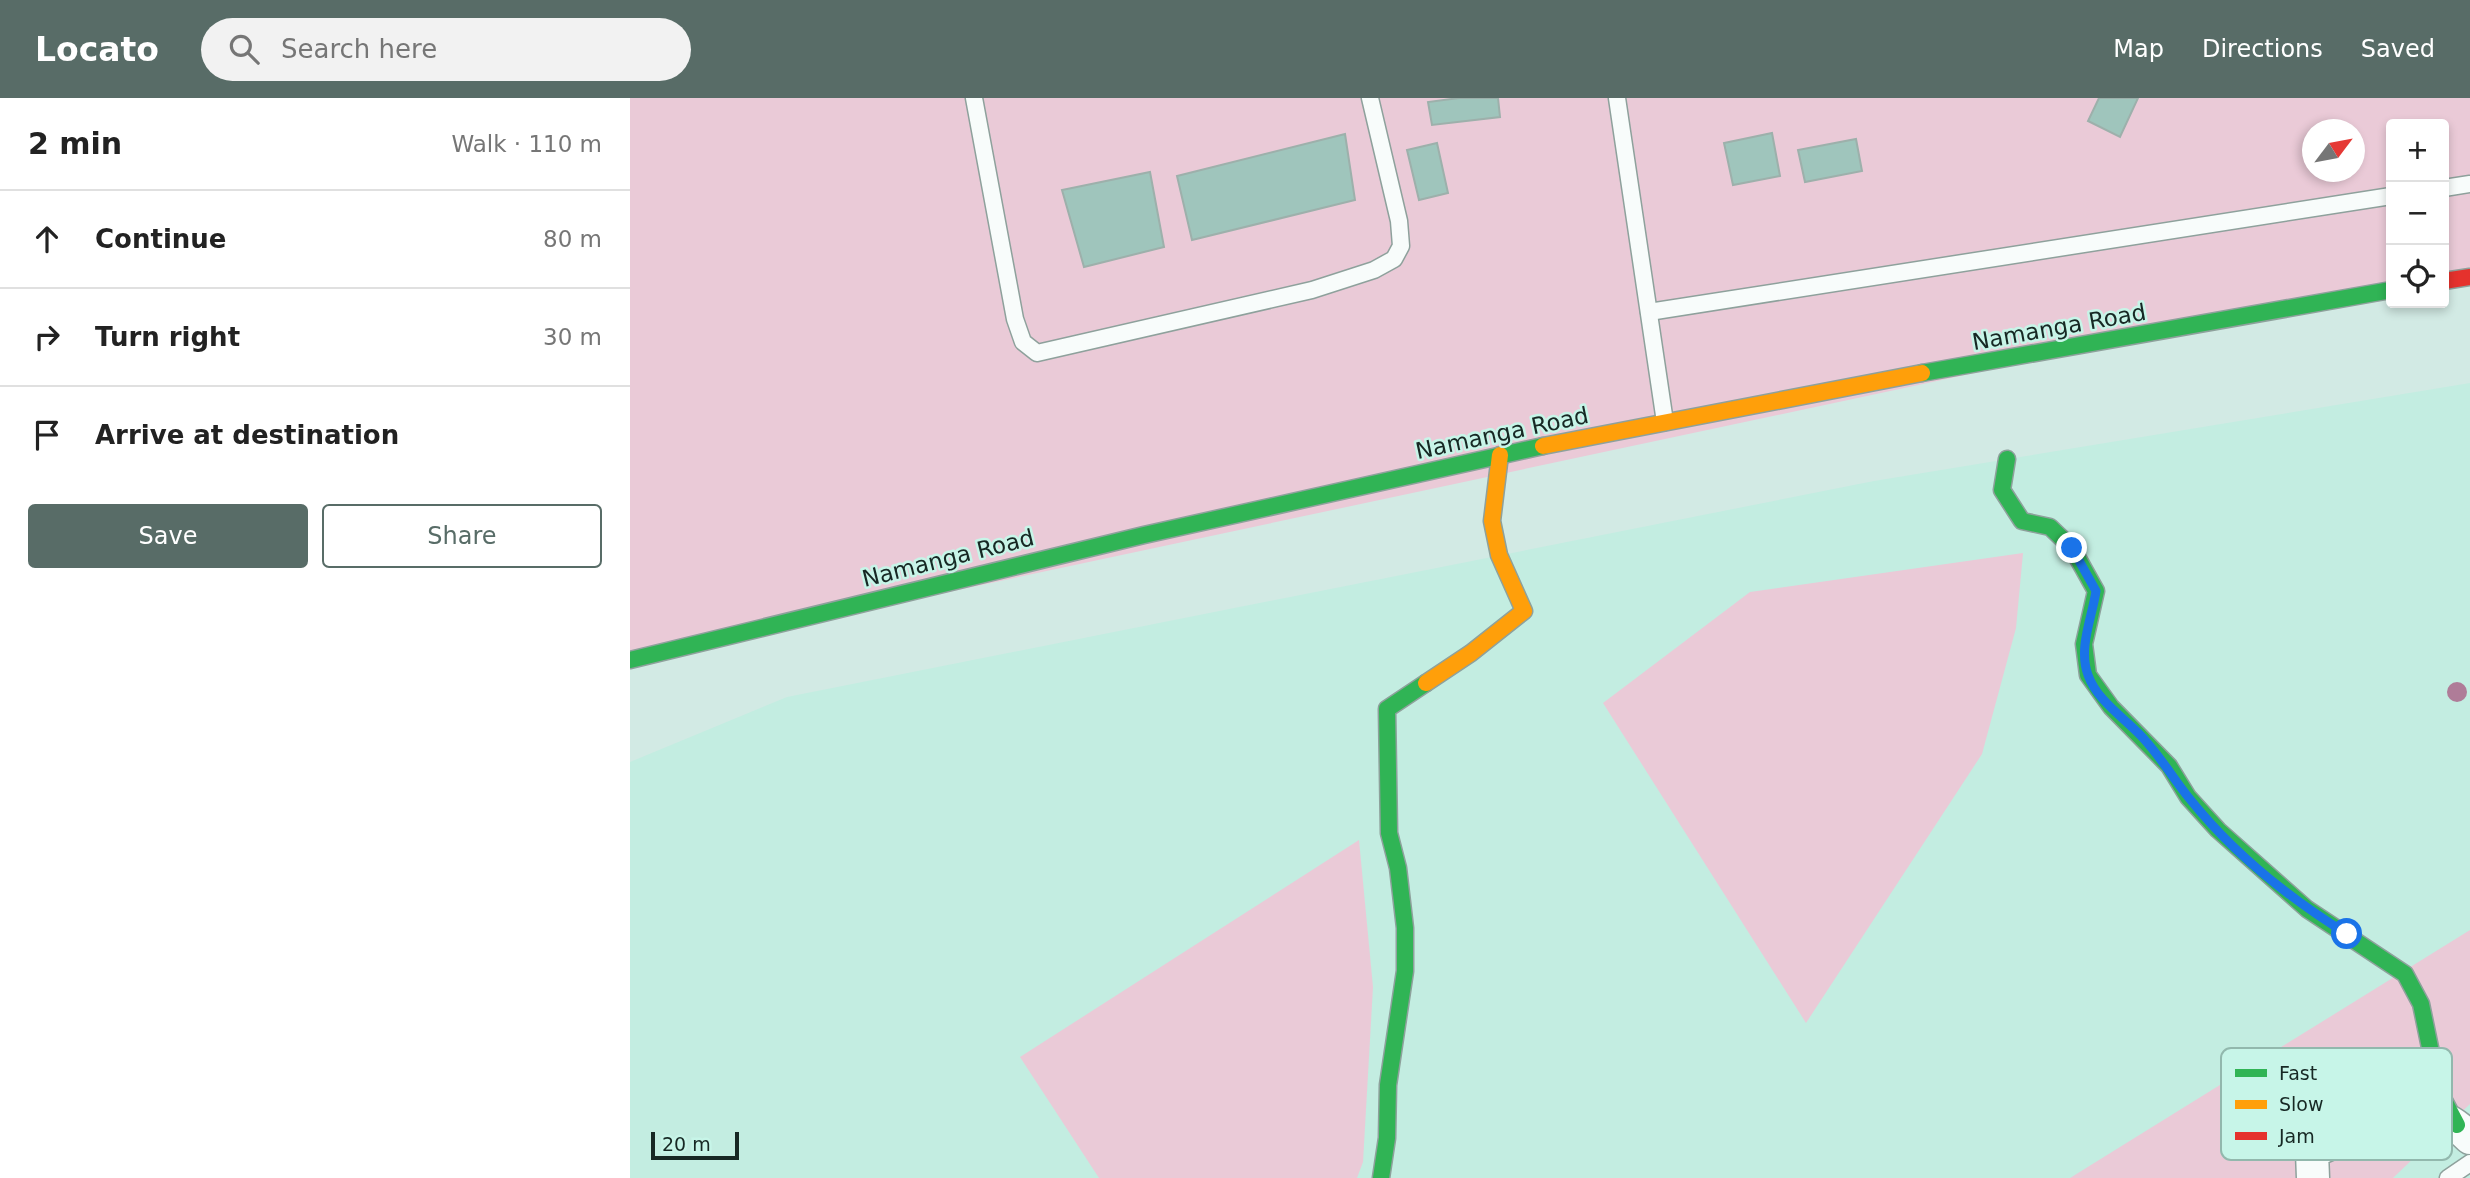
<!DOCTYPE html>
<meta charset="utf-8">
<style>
:root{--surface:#fff;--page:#f2f2f2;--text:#222;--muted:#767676;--line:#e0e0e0;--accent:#586c67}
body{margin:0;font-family:"DejaVu Sans",sans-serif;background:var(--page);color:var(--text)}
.controls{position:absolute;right:21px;top:21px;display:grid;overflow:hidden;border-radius:7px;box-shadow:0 4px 10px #0003}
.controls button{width:63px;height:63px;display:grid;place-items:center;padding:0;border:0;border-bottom:2px solid var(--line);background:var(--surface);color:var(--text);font:35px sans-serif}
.compass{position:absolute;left:1672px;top:21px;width:63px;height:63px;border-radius:50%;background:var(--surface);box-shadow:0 4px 10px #0003;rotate:58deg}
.scale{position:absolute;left:21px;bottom:18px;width:88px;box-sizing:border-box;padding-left:7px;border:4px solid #172824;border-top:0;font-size:19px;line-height:24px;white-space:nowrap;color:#172824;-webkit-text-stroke:5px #c7f5e8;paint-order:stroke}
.stop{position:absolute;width:21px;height:21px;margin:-16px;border:5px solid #1a73e8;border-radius:50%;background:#fff}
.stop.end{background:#1a73e8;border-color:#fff;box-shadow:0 2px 7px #0008}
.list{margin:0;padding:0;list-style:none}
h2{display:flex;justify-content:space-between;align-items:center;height:91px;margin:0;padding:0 28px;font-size:30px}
h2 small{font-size:23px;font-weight:400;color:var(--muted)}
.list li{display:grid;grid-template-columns:46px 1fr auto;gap:21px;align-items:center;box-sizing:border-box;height:98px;padding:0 28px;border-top:2px solid var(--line)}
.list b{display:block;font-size:26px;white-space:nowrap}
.list em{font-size:23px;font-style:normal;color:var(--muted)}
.actions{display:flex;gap:14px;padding:21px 28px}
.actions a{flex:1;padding:16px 0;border:2px solid var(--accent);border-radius:7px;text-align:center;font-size:24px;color:var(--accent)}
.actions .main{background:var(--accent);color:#fff}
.icon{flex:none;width:38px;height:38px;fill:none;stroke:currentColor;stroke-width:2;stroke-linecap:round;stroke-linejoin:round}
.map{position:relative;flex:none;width:1840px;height:1080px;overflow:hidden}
header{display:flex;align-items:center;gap:42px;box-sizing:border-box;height:98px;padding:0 35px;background:var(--accent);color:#fff}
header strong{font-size:33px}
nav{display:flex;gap:38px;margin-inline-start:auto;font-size:24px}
.search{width:490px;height:63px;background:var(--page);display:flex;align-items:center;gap:18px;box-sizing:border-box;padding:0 24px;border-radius:38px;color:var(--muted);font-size:26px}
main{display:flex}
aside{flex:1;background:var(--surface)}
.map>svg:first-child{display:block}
</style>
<header>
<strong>Locato</strong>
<div class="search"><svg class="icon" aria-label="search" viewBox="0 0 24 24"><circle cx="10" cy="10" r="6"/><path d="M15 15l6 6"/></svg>Search here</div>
<nav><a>Map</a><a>Directions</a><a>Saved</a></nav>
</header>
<main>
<aside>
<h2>2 min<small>Walk · 110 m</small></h2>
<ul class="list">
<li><svg class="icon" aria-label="ahead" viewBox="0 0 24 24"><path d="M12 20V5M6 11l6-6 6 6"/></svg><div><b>Continue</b></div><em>80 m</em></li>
<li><svg class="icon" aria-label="right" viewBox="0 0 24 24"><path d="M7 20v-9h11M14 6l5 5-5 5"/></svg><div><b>Turn right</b></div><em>30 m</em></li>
<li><svg class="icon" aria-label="arrive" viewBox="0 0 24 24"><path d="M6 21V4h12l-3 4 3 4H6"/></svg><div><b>Arrive at destination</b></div></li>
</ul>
<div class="actions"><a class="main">Save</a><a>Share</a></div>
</aside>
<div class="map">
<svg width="1840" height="1080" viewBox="0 0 1840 1080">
<rect width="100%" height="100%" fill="#d2eae4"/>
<path fill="#c3ede1" d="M1840 285V1080H0V664L157 599 1244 383Z"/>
<g fill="#eacad7" fill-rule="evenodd">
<path d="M0 0H1840V174L1814 178V26H1761V186L0 562ZM1682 32H1724V74H1682Z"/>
<path d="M1393 455 1386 530 1352 656 1176 925 973 605 1120 494Z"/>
<path d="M729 742 743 889 733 1064 727 1080H469L390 959Z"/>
<path d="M1840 832V1006L1763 1080H1440Z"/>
</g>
<g fill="#9fc5bc" stroke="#9db0ab" stroke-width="2">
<path d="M829 0H868L870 19 802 27 798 4Z"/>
<path d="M1469 0H1508L1490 39 1458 23Z"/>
<path d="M1142 35 1150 78 1103 87 1094 45Z"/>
<path d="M715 36 725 102 562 142 547 78Z"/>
<path d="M1226 41 1232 73 1175 84 1168 52Z"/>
<path d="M807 45 818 95 789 102 777 52Z"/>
<path d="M520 74 534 149 454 169 432 92Z"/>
</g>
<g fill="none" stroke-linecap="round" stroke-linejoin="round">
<defs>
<g id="lane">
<path d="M344 0 385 221 393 244 407 255 682 192 744 172 764 161 771 148 769 123 740 0"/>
<path d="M987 0 1035 324"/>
<path d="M1814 90 1840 86"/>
<path d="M1019 214 1761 98"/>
<path d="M1818 1080 1840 1065"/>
</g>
<path id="street" d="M1683 1080 1682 1054C1717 1038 1759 1018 1798 1017 1814 1017 1829 1029 1840 1040"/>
<g id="fast">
<path d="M1292 275 1761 192"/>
<path d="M1377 361 1372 392 1392 423 1420 429 1442 450 1466 493 1454 546 1458 577 1481 609 1539 668 1558 699 1588 732 1677 811 1775 876 1791 906 1809 993 1827 1027"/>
<path d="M0 562 514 437 913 348"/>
<path d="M751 1080 757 1040 758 987 775 873V830L768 770 759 735 757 611 796 585"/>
</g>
<g id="slow">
<path d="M913 348 1292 275"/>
<path d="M796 585 841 555 894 513 869 457 862 423 870 357"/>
</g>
<path id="jam" d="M1814 183 1840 179"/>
</defs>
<use href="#lane" stroke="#8ea19c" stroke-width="19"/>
<use href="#street" stroke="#8ea19c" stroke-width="35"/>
<use href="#fast" stroke="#8ea19c" stroke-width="19"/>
<use href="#slow" stroke="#8ea19c" stroke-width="19"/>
<use href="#jam" stroke="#8ea19c" stroke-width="19"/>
<use href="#lane" stroke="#f8fcfb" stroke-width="16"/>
<use href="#street" stroke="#f8fcfb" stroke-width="32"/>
<use href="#fast" stroke="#30b455" stroke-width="16"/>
<use href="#slow" stroke="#ff9f0a" stroke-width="16"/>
<use href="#jam" stroke="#e5322d" stroke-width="16"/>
</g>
<circle fill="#af7c98" cx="1827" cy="594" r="10"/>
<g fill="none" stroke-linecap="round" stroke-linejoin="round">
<path stroke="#1a73e8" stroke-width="9" d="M1442 450 1466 493C1462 520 1448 550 1458 577 1467 603 1496 621 1514 641 1532 661 1543 680 1559 700 1602 754 1659 800 1717 836"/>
</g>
<g text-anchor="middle" stroke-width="5" stroke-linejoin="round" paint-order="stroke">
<g font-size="23" fill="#172824" stroke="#c7f5e8">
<text transform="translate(1429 229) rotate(-10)" y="8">Namanga Road</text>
<text transform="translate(872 335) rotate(-12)" y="8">Namanga Road</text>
<text transform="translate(318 460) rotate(-14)" y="8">Namanga Road</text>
</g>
</g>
<rect x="1591" y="950" width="231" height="112" rx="10" fill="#c7f5e8" stroke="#92b8ad" stroke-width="2"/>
<rect x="1605" y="971" width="32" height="8" fill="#30b455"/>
<rect x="1605" y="1002" width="32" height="9" fill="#ff9f0a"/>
<rect x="1605" y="1034" width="32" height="8" fill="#e5322d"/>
<g font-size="19" fill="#172824">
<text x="1649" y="982">Fast</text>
<text x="1649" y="1013">Slow</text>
<text x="1649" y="1045">Jam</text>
</g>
</svg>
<div class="controls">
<button>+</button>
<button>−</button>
<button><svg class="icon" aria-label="locate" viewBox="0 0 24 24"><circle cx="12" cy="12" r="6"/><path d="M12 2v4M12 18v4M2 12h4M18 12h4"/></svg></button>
</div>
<svg class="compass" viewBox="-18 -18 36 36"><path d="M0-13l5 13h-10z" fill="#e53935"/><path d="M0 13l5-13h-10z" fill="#767676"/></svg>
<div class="scale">20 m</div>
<div class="stop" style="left:1717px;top:836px"></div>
<div class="stop end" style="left:1442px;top:450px"></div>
</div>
</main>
